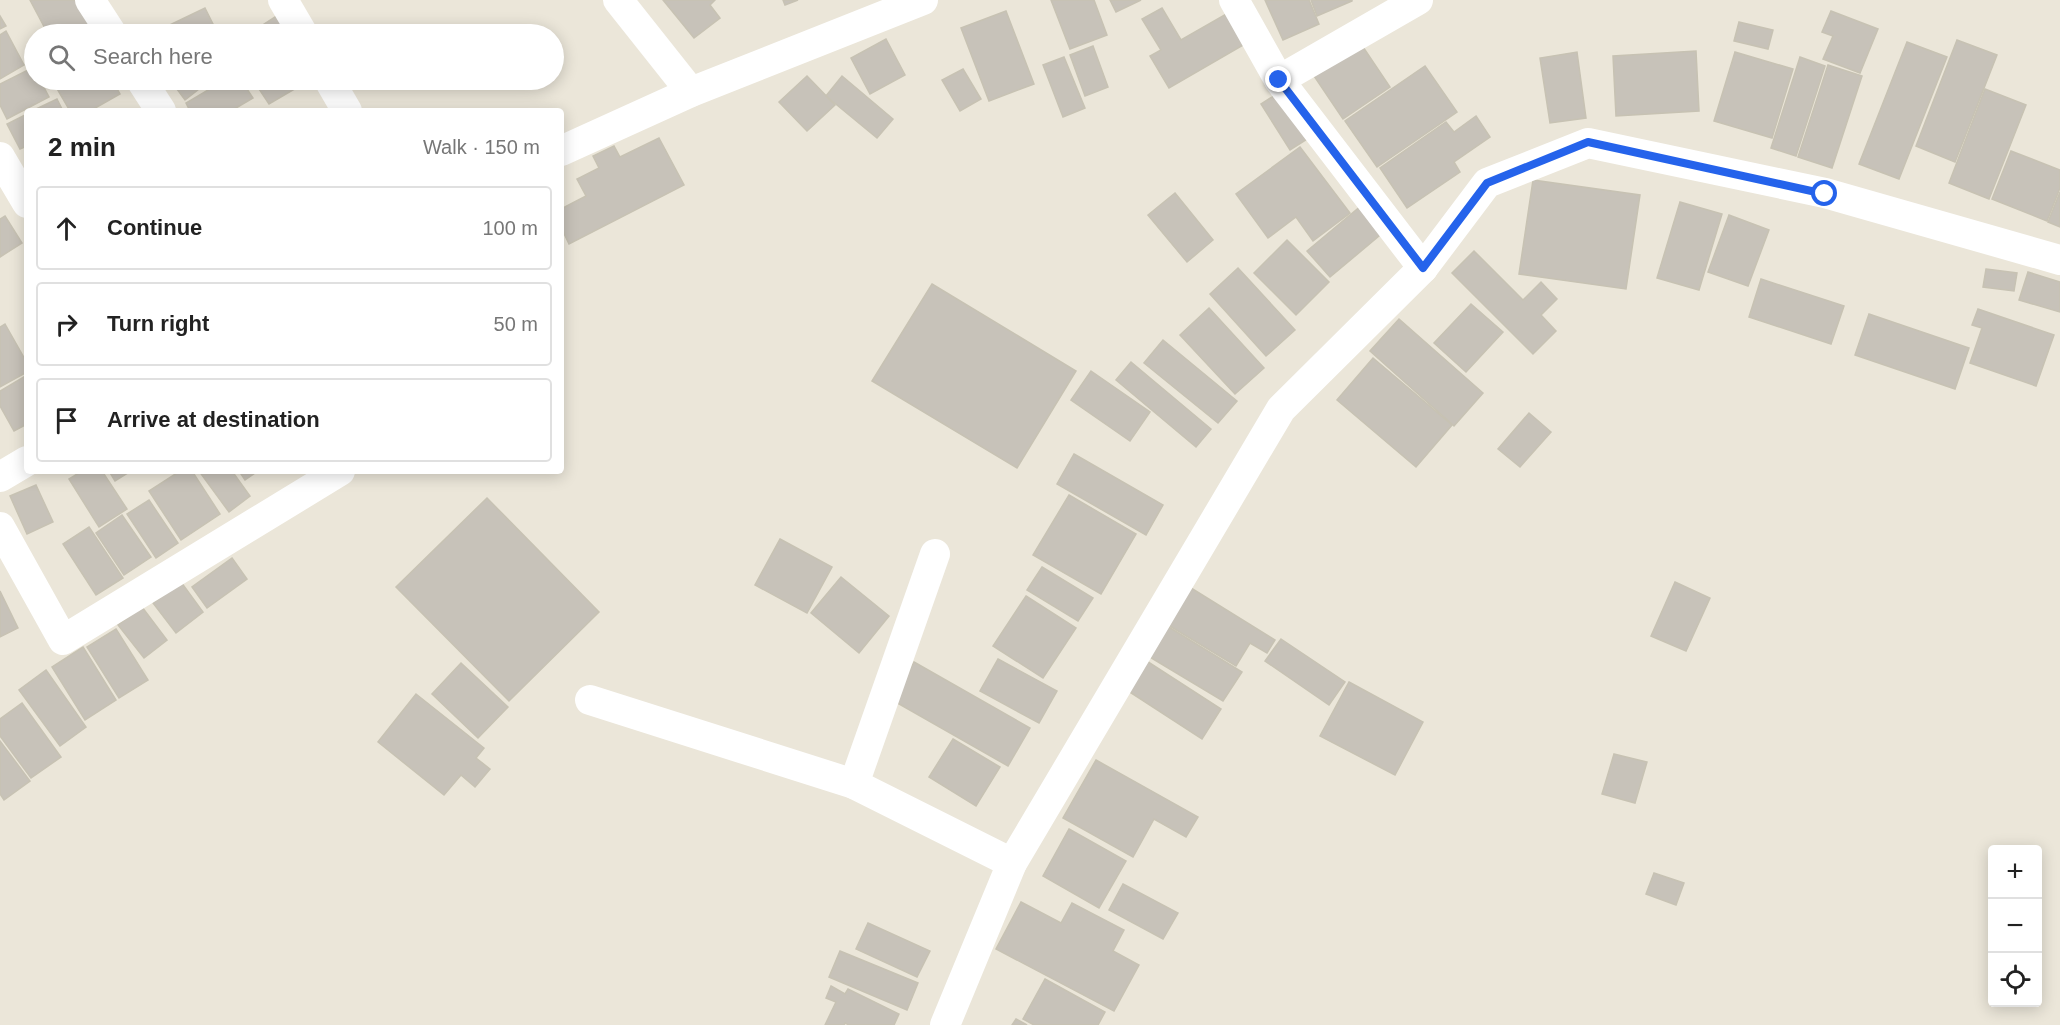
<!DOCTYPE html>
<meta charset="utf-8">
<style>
:root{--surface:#fff;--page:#f2f2f2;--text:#222;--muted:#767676;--line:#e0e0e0}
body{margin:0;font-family:Helvetica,sans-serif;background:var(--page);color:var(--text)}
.controls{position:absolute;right:18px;bottom:18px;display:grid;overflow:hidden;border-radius:6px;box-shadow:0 3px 15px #0003}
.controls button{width:54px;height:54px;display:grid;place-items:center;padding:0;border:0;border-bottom:2px solid var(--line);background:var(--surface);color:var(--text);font:30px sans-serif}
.stop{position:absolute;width:18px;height:18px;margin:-14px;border:4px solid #2563eb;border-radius:50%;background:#fff}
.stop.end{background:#2563eb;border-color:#fff;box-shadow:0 2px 6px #0008}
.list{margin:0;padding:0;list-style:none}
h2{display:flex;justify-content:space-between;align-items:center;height:78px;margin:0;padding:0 24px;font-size:26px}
h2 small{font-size:20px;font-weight:400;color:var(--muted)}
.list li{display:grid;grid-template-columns:39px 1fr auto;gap:18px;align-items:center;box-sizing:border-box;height:84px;margin:0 12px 12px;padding:0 12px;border:2px solid var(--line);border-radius:6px}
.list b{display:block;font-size:22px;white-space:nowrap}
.list em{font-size:20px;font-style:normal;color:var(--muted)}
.icon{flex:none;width:33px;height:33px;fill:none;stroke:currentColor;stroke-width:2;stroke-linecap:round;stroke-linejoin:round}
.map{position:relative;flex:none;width:2060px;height:1025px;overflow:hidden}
.search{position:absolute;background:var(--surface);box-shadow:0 3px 15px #0003;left:24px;top:24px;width:540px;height:66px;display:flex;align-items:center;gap:15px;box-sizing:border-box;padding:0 21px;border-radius:33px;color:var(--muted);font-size:22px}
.panel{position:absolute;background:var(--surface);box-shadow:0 3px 15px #0003;left:24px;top:108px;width:540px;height:366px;border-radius:6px}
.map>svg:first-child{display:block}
</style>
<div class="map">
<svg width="2060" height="1025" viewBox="0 0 2060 1025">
<rect width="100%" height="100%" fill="#ebe6d9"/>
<g fill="#c7c2b9" stroke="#c7c2b3" stroke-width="1.5">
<path d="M30 0H79L91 24 72 34H48Z"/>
<path d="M663 0H715L710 5 720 18 694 38Z"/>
<path d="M783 0H798L785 5Z"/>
<path d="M1051 0H1094L1107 35 1070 49Z"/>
<path d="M1110 0H1141L1116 12Z"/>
<path d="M1265 0H1309L1319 24 1283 40Z"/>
<path d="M1311 0H1352V1L1317 16Z"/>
<path d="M205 8 218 34H151Z"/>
<path d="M1162 8 1181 40 1228 13 1245 44 1169 88 1150 56 1161 50 1142 19Z"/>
<path d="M1006 11 1034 84 989 101 961 28Z"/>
<path d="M1831 11 1878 29 1860 73 1823 59 1833 36 1822 32Z"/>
<path d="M281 13 294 34H258L255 30Z"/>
<path d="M0 16 6 26 0 29Z"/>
<path d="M1739 22 1773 30 1768 49 1734 41Z"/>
<path d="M6 31 24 65 0 79V35Z"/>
<path d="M886 39 905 75 870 94 851 58Z"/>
<path d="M1957 40 1997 55 1955 162 1916 146Z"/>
<path d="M1359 41 1390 87 1343 119 1312 73Z"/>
<path d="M1907 42 1947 57 1899 179 1859 164Z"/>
<path d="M1093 46 1108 87 1085 96 1070 55Z"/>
<path d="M1696 51 1699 111 1616 116 1613 56Z"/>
<path d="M1577 52 1586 118 1550 123 1540 58Z"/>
<path d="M1735 52 1793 69 1772 138 1714 121Z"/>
<path d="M1064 57 1085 108 1063 117 1043 65Z"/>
<path d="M1800 57 1825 66 1796 156 1771 148Z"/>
<path d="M1828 65 1862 76 1832 168 1798 157Z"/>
<path d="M1425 66 1457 112 1377 167 1345 121Z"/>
<path d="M34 67V80H40L49 97 7 119 0 105V84Z"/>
<path d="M963 69 981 99 960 111 942 80Z"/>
<path d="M807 76 835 105 807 131 779 102Z"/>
<path d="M842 76 893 119 877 138 826 96Z"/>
<path d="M52 80H112L120 94 90 111H70Z"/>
<path d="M174 80H206L208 82 185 100 171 81Z"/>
<path d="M225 80H241L253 98 231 111H190L186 103Z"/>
<path d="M253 80H310L269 104Z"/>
<path d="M1985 89 2026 105 1989 199 1949 183Z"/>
<path d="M1283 90 1312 136 1290 150 1261 104Z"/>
<path d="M57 99 63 111H32Z"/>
<path d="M27 114V146L20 149 7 124Z"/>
<path d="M1476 116 1490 137 1454 162 1460 172 1407 208 1380 168 1446 122 1454 132Z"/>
<path d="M659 138 684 185 569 244 561 227V209L586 196 577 179 599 168 593 156 614 146 620 157Z"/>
<path d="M1300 147 1350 213 1313 241 1296 217 1268 238 1236 194Z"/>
<path d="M2011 151 2060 170V188L2047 221 1992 199Z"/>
<path d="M1533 180 1640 195 1626 289 1519 274Z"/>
<path d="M2060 192V227L2048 222Z"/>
<path d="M1175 193 1213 240 1187 262 1148 215Z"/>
<path d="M1680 202 1722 214 1699 290 1657 278Z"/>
<path d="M1362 205 1385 231 1330 277 1307 251Z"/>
<path d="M1729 215 1769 230 1748 286 1708 272Z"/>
<path d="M5 216 22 243 0 257V219Z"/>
<path d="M1287 240 1329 282 1296 315 1254 273Z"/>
<path d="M1474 251 1523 300 1541 282 1557 299 1541 315 1556 331 1533 354 1452 273Z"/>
<path d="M1238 268 1295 330 1266 356 1210 294Z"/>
<path d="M1986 269 2017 273 2014 291 1983 287Z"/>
<path d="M2028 272 2060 282V312L2019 300Z"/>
<path d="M1761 279 1844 306 1831 344 1749 317Z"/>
<path d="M932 284 1076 371 1017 468 872 381Z"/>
<path d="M1471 304 1503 332 1466 372 1434 343Z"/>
<path d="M1209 308 1264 368 1235 394 1180 335Z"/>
<path d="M1978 309 2054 335 2036 386 1970 363 1982 328 1972 325Z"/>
<path d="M1869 314 1969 348 1955 389 1855 355Z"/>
<path d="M1399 319 1483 393 1454 426 1370 351Z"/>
<path d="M5 324 27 363V372L0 387V327Z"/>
<path d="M1163 340 1237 401 1218 423 1144 363Z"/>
<path d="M1373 358 1452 425 1416 467 1337 400Z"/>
<path d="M1131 362 1211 429 1196 447 1116 380Z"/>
<path d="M1091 371 1150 412 1130 441 1071 400Z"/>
<path d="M27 375V424L14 431 0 406V391Z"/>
<path d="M1529 413 1551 432 1520 467 1498 449Z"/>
<path d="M1074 454 1163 505 1146 535 1057 484Z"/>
<path d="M82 471H102L127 509 99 527 69 479Z"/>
<path d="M109 471H131L115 481Z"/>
<path d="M180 471H192L220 514 181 540 149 491Z"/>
<path d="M199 471H232L250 496 229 512Z"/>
<path d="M239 471H258L245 480Z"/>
<path d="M36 485 53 522 27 534 10 496Z"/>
<path d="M1069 495 1136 534 1101 594 1033 555Z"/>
<path d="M487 498 599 612 509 701 396 587Z"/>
<path d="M149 500 178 543 156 558 127 514Z"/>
<path d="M122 515 151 557 124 575 96 533Z"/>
<path d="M89 527 123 578 96 595 63 544Z"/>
<path d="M780 539 832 567 807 613 755 585Z"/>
<path d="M232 558 247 579 207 608 192 587Z"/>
<path d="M1042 567 1093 598 1078 621 1027 590Z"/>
<path d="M841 577 889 616 859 653 811 613Z"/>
<path d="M181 582 203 612 176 633 153 603Z"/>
<path d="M1675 582 1710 598 1686 651 1651 636Z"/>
<path d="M1191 588 1275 640 1267 653 1250 643 1236 666 1168 625Z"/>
<path d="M0 591 18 628 0 637Z"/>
<path d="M1026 596 1076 628 1043 678 993 646Z"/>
<path d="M142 607 167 640 144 658 118 625Z"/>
<path d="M1167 626 1242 672 1223 701 1148 656Z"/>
<path d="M116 629 148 680 119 698 87 647Z"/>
<path d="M1281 639 1345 682 1329 705 1265 661Z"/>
<path d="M83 647 116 700 85 720 52 667Z"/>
<path d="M1142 658 1221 709 1202 739 1122 687Z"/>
<path d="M998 659 1057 691 1039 723 980 691Z"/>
<path d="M914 662 1030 728 1008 766 892 700Z"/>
<path d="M461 663 508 707 478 738 432 694Z"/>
<path d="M46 670 86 727 60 746 19 690Z"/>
<path d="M1349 682 1423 722 1395 775 1320 736Z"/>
<path d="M416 694 484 748 476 758 490 769 475 787 461 775 444 795 378 742Z"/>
<path d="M22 703 61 757 31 778 0 736V719Z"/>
<path d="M953 739 1000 767 976 806 929 777Z"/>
<path d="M0 741 30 781 4 800 0 794Z"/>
<path d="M1614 754 1647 762 1635 803 1602 794Z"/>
<path d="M1096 760 1198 817 1186 837 1154 819 1133 857 1063 818Z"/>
<path d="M1069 829 1126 861 1099 908 1043 876Z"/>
<path d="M1654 873 1684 883 1676 905 1646 894Z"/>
<path d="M1123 884 1178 913 1163 939 1109 910Z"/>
<path d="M1021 902 1061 923 1072 903 1124 930 1113 951 1139 965 1114 1011 996 949Z"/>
<path d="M868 923 930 951 917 977 856 949Z"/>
<path d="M840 951 918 983 907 1010 829 977Z"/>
<path d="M1045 979 1105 1012 1098 1025H1034L1023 1019Z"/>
<path d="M831 986 845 994 848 989 899 1014 894 1025H849L845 1023 844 1025H825L836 1002 826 998Z"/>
<path d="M1016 1019 1027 1025H1012Z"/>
</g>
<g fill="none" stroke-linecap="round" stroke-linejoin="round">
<g stroke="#fff" stroke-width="30">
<path d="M90 0 112 34"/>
<path d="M283 0 303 34"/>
<path d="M618 0 691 92"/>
<path d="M1234 0 1279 80 1423 268"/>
<path d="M141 80 161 111"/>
<path d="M329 80 347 111"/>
<path d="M1279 80 1418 0"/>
<path d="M561 151 691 92 923 0"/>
<path d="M0 157 27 203"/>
<path d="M0 477 27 461"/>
<path d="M0 527 63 640 340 471"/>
<path d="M590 700 854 784 1012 863"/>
<path d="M854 784 935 554"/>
<path d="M945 1025 1012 863 1281 409 1423 268 1487 183 1588 143 1825 193 2060 260"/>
</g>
</g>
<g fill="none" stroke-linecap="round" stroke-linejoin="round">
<path stroke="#2563eb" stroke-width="8" d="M1279 80 1423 268 1487 183 1588 142 1825 194"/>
</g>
</svg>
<div class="controls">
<button>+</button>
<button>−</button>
<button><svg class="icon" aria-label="locate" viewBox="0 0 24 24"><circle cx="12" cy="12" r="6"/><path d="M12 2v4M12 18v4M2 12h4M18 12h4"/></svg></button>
</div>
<div class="stop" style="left:1825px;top:194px"></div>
<div class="stop end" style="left:1279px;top:80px"></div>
<div class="search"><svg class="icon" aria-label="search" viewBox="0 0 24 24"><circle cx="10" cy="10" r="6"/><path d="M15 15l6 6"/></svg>Search here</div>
<section class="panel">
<h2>2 min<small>Walk · 150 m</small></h2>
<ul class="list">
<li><svg class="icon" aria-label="ahead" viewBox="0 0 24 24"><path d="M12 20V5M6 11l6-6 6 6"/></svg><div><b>Continue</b></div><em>100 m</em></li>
<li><svg class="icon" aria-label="right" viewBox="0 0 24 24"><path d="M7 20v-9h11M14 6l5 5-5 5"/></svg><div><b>Turn right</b></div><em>50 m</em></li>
<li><svg class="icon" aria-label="arrive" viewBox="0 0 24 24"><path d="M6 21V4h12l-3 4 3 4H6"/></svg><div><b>Arrive at destination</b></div></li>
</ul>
</section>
</div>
